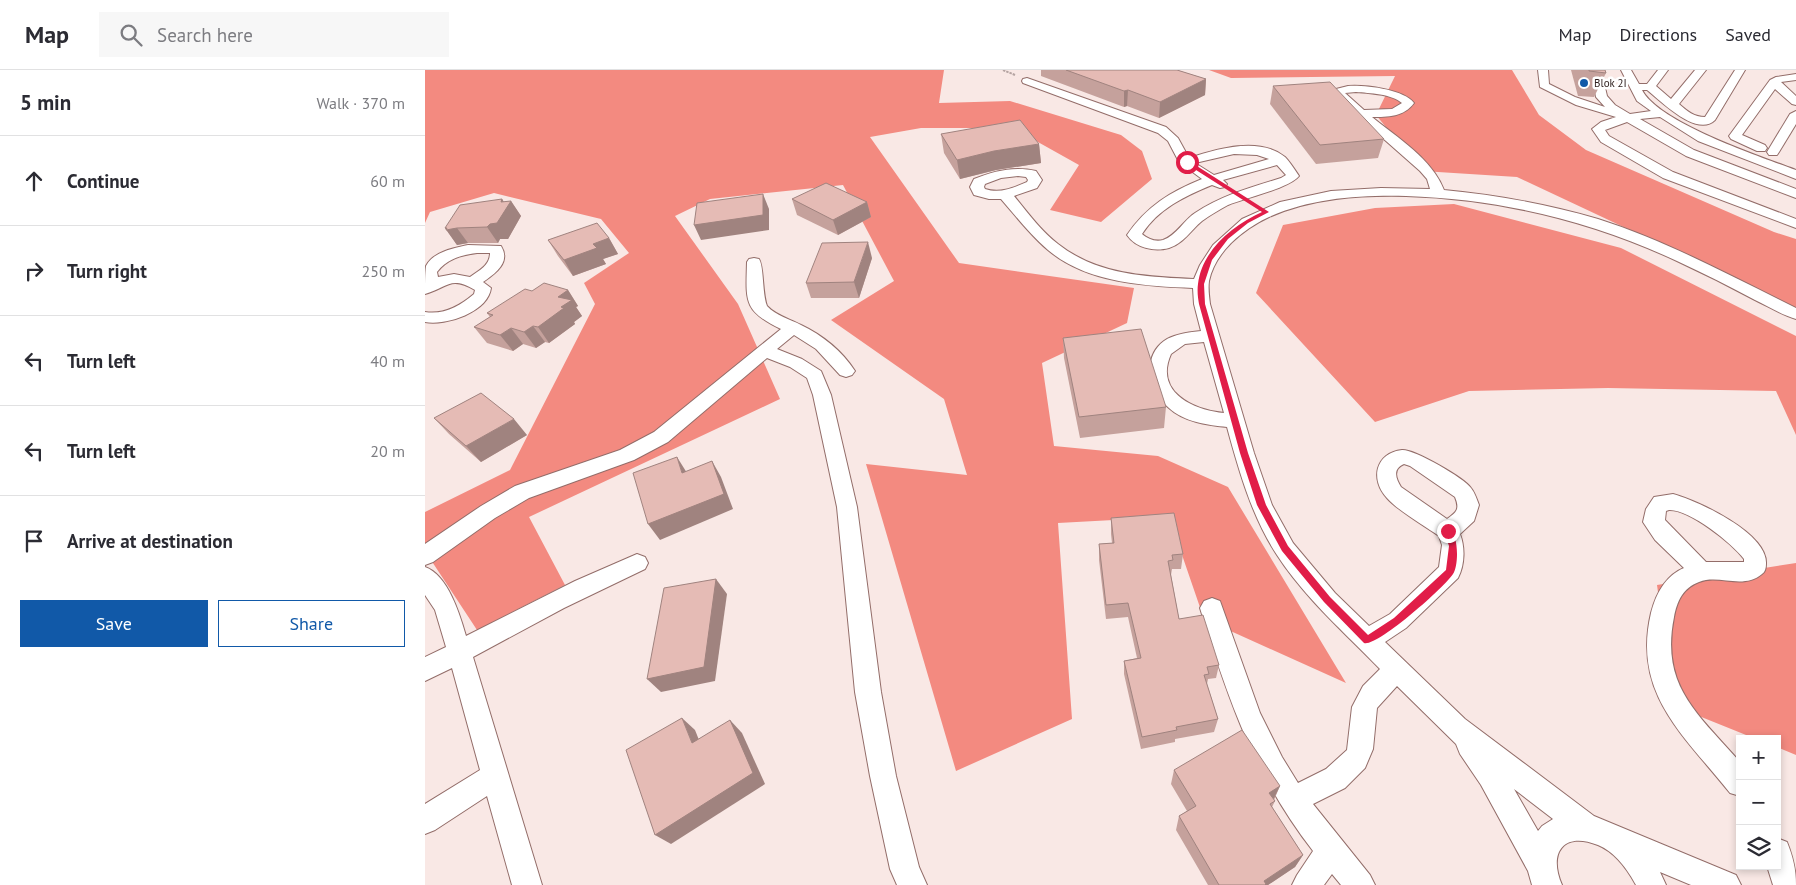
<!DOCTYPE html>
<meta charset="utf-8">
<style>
:root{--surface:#fff;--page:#f7f7f7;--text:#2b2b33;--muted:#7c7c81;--line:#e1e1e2;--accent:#1159a8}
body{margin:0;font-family:"PT Sans",sans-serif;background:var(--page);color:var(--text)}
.controls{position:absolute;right:15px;bottom:15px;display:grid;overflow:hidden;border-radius:0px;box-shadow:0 2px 8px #0003}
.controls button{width:45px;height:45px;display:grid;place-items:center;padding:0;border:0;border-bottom:1px solid var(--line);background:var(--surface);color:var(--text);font:25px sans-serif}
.stop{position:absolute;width:15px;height:15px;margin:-11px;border:4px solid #e11d48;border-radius:50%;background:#fff}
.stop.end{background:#e11d48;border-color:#fff;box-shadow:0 1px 5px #0008}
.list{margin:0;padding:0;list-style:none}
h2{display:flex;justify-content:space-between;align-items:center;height:65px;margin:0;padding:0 20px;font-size:21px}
h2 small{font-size:16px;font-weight:400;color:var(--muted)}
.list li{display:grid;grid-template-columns:32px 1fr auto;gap:15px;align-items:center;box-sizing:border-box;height:90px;padding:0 20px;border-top:1px solid var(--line)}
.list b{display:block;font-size:19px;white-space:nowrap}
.list em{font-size:16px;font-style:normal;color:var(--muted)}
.actions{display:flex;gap:10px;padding:15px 20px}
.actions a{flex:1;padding:11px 0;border:1px solid var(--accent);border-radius:0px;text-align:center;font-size:18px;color:var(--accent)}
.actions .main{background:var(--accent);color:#fff}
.icon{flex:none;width:28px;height:28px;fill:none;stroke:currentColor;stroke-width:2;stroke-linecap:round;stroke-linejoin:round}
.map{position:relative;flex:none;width:1371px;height:815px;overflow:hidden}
header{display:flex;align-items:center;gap:30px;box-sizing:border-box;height:70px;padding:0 25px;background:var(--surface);border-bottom:1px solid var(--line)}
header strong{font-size:24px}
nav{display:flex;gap:28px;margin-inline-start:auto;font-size:18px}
.search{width:350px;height:45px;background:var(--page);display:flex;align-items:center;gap:12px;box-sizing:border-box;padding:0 18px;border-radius:0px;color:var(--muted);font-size:19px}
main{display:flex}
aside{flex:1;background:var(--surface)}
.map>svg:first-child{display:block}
</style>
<header>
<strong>Map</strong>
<div class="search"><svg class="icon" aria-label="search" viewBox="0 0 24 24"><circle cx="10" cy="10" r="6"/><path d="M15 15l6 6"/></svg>Search here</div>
<nav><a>Map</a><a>Directions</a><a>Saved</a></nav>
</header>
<main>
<aside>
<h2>5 min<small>Walk · 370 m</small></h2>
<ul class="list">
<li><svg class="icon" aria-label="ahead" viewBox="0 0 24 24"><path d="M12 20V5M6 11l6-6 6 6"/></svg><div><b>Continue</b></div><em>60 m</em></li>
<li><svg class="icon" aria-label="right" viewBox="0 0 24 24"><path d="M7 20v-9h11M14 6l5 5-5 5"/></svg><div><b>Turn right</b></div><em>250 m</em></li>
<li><svg class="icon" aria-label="left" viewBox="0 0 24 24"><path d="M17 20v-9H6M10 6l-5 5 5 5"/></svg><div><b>Turn left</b></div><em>40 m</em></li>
<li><svg class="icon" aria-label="left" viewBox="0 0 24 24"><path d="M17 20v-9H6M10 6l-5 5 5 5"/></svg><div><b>Turn left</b></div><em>20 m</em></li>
<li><svg class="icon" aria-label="arrive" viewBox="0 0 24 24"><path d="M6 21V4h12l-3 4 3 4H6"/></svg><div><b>Arrive at destination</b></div></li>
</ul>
<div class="actions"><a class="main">Save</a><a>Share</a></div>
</aside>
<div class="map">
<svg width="1371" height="815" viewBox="0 0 1371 815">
<rect width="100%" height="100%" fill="#f9e8e5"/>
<g fill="#f38a80">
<path d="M0 0H519L514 33 585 31 696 65 717 81 727 109 676 152 625 140 654 95 588 58H496L445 67 534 193 709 218 702 253 617 293 629 376 733 386 803 417 921 613 779 549 744 447 633 453 647 649 531 701 441 394 542 405 519 329 406 250 469 211 418 115 285 129 250 146 313 234 355 329 104 447 140 515 52 560 0 481V442L85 400 170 234 159 213 204 183 176 149 69 123 5 142 0 153Z"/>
<path d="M784 0H1087L1114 45 1161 80 1349 162 1371 169V238L1092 107 997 101 951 45 970 6 806 8Z"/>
<path d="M1029 134 1196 178 1371 266V365L1351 321 1183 318 1044 321 950 352 831 223 858 155 950 138Z"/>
<path d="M1371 493V685L1352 677V669H1331L1249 636 1232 515Z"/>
</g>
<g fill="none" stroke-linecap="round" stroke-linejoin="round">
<defs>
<g id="minor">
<path d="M1113 0H1123L1124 14 1150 27 1180 37 1171 27 1166 0H1176L1182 26 1190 35 1205 44 1226 41 1212 31 1196 0H1206L1214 14H1222L1233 0H1243L1231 16 1246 29 1270 0H1281L1254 34C1262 41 1269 47 1280 47L1310 0H1320L1290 50C1272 68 1236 31 1222 20H1217C1234 53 1336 87 1371 100V109L1273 71 1235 47 1215 49 1269 80 1371 119V128L1261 86 1202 52 1180 60 1184 66 1248 102 1371 149V158L1238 108 1176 72 1167 59 1176 52 1191 47 1151 35 1115 17Z"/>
<path d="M1371 4V10L1356 12 1371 26V35L1367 34 1350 19 1317 65 1340 75 1342 78 1340 81H1332L1306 69 1304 66 1345 10 1351 7Z"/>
<path d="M602 8 741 57 753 68 764 88C792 79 834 66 860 87 865 92 870 100 874 106 865 118 820 128 803 135 794 140 785 145 777 151 766 160 758 174 744 178 729 182 711 178 702 165 722 136 745 122 777 109L754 92 743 71 733 63 598 13 597 11 598 9ZM809 84 832 85 844 89 789 105 770 93ZM852 95 861 105 856 108C827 117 797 125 770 143 759 150 751 166 738 170 730 172 723 169 717 164 733 139 760 126 787 115L795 118 800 117 802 114 798 110Z"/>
<path d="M923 16C940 15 978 19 989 33 979 47 963 47 947 47 973 68 1007 89 1019 120 1071 125 1122 134 1173 149 1242 171 1306 206 1371 238V249C1357 245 1343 236 1330 230 1304 216 1278 203 1252 191 1166 151 1076 129 981 126 934 125 887 128 844 147 818 159 790 182 784 211 783 219 784 226 785 234L829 383 847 435 868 473 910 523 944 556 965 544 1014 497 1017 475 1014 466C1000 456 972 440 962 428 945 410 950 383 977 380 989 379 1039 408 1046 418 1050 423 1052 430 1054 435L1049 451 1035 464C1040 477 1040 494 1033 508L981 558 960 572 1040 649 1169 746 1311 805 1316 815H1266L1235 802 1241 815H1211C1203 800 1190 782 1173 775 1138 761 1123 783 1137 815H1107L1103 801 1056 715 1035 684 1031 674 972 616 952 638 948 679 940 698 920 718 888 734 945 805 950 815H916L907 804 899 815H867L872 805 888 781C829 705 803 629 775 538L779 531 787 528 795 531 835 643 857 687 873 713 901 699 922 680 927 637 938 616 955 599C921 564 879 527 852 485 827 447 814 401 802 357 783 355 759 352 744 338 725 322 716 288 739 271 749 264 765 262 776 261L769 234 768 218C719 216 662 213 623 180 605 165 591 146 576 129H564L549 125 545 117 549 109C569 101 589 96 611 101L617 110 612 118 589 126C603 143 616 161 633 174 672 205 722 207 769 209L775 195 788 175 817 149 855 132 906 121 956 118 1005 119 1002 109 995 101 910 26 908 24 911 19ZM931 22C944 23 967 24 977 33L967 39 939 40 920 23ZM593 106 601 107 603 110 602 112C588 118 575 124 560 119L559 117 560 114 576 108ZM779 272 799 343C768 340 729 322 746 284L760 274ZM979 394 985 396 1030 427C1035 439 1032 442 1022 449L976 417C971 409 967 399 979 394ZM1089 719 1128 749 1117 756 1113 761Z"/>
<path d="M1371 41V54L1354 82 1352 85H1344L1342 82 1365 44Z"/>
<path d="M43 175 76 176C86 192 71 203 58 212L66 218C63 242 21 256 0 252V242C19 245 35 236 49 224L50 220C25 205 22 218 0 224 0 216 0 203 1 196 8 182 29 178 43 175ZM52 183H65C65 195 55 200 45 207L29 204 13 207 12 202C22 189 36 185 52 183Z"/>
<path d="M329 188 334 189C339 196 337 223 342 236 351 246 365 249 376 255 397 265 417 281 430 301L427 305 421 307 415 305 391 279 369 265 352 279 377 289 396 301 406 325 432 437 456 622 471 706 494 797 502 815H472L465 799 445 706 430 622 412 437 388 325 382 308 365 297 342 288 243 372 209 390 104 428 70 448 8 492 0 495V474L56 436 90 416 195 380 229 362 356 259C318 241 321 231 322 192L324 189Z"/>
<path d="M1248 424C1273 431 1343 463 1341 494 1341 498 1340 502 1337 504 1318 520 1294 504 1274 512 1258 518 1252 531 1249 547 1235 616 1273 644 1315 692V726L1305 723C1259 665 1207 624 1226 543 1231 524 1240 506 1259 498L1230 470 1218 452 1221 439 1229 427ZM1244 440C1264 439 1307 473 1319 489V492H1281L1240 450 1241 441Z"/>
<path d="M212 484 220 487 223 493 220 499 139 538 48 587 117 815H87L62 726 10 760 0 764V734L55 700 27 598 0 611V587L21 577 10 540 0 525V497C23 505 35 545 41 566L150 511Z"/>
<path d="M1352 768 1362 772C1368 787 1371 799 1371 815H1348L1342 796H1352Z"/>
</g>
</defs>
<use href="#minor" stroke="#936d69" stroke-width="2"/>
<path stroke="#b5a4a2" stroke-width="2" stroke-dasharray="2.5 1" stroke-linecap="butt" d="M578 0 590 5"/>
<use href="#minor" fill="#fff" fill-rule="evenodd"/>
</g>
<g fill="#c5a19c">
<path d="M616 0H752L781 9 780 25 734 48 702 36 699 37 616 6Z"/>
<path d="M1146 0H1180L1181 3 1169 27 1153 26Z"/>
<path d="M848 16 959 69 953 88 891 94 845 34Z"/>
<path d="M516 64 614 74 616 93 571 100 535 109 519 83Z"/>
<path d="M77 129 79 132 86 131 96 146 83 169H75L73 173H43L32 175 20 158Z"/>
<path d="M367 129 442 132 446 147 413 165 372 145Z"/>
<path d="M184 168 193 184 178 189 181 194 148 206 133 186 123 170Z"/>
<path d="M447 188 434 228H386L381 213Z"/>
<path d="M143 220 153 236 151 237 157 246 149 252 150 254 124 273 120 272 111 278 98 274 88 281 62 273 49 257 65 247 62 243 107 221Z"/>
<path d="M638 268 741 337 739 358 655 368 639 288Z"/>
<path d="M9 348 102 365 56 392 24 364Z"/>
<path d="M686 448 758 484 756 499H747L746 505 754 549 794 595 791 608 783 609 782 614 793 649 789 662 750 669V672L716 679 699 604V591L712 588 703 547 681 549 674 490V474L687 473 686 464Z"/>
<path d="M749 700 855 716 849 730 850 731 847 737 878 785 870 797 843 815H783L751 760 754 746 762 741 746 714Z"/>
</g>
<g fill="#a0837f">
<path d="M781 9 780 25 734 48 735 32Z"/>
<path d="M703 20 702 36 699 37V21Z"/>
<path d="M614 74 616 93 571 100 535 109 532 90 569 81Z"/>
<path d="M338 124 344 139V160L276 170 269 155Z"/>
<path d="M77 129 82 137 86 131 96 146 83 169H75L73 173 62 157Z"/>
<path d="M442 132 446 147 413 165 408 150Z"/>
<path d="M20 158H32L43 173 32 175Z"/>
<path d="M184 168 193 184 178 189 181 194 148 206 139 190 168 174Z"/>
<path d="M443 172 447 188 434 228 429 212Z"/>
<path d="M143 220 153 236 151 237 157 246 149 252 150 254 124 273 113 257 136 237 133 227Z"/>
<path d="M108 256 120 272 111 278 99 262Z"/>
<path d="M86 258 98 274 88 281 75 265Z"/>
<path d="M89 349 102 365 56 392 41 376Z"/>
<path d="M252 387 262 403H257Z"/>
<path d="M287 391 296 407 308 439 235 470 223 454Z"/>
<path d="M291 509 302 524 290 611 236 622 222 609Z"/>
<path d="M257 648 270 660 280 685 267 673Z"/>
<path d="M305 650 317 663 340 714 246 774 230 765Z"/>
<path d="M855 716 848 730 844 723Z"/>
<path d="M878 785 870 797 843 815H836L839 811Z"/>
</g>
<g fill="#e5bbb5" stroke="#a0837f">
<path d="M641 0H752L781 9 735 32 703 20 699 21Z"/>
<path d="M1164 0H1180L1181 3 1164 1Z"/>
<path d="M905 12 959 69 895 75 848 16Z"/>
<path d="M595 50 614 74 569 81 532 90 516 64Z"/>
<path d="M401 113 442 132 408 150 367 129Z"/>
<path d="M338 124V145L269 155 272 133Z"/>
<path d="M77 129 76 132 86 131 72 153 65 154 62 157 32 158 21 160 22 158H20L35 135Z"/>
<path d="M172 153 184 168 168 174 172 178 139 190 123 170Z"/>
<path d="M443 172 429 212 381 213 397 173Z"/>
<path d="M119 213 143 220 133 227 147 230 136 237 139 238 113 257 108 256 99 262 86 258 75 265 49 257 68 245 62 243 100 219 107 221Z"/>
<path d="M716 259 741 337 654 347 638 268Z"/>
<path d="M56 323 89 349 41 376 9 348Z"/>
<path d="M252 387 257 403 287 391 299 424 223 454 208 403Z"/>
<path d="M749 443 758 484 747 485 748 490 743 491 754 549 778 545 794 595 782 597 784 604 779 605 793 649 751 657 752 660 717 667 699 591 716 588 703 533 681 535 674 474 689 473 686 448Z"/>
<path d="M291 509 279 597 222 609 239 518Z"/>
<path d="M257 648 267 673 305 650 328 703 230 765 201 680Z"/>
<path d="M817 660 855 716 844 723 850 731 845 734 878 785 839 811 841 814 840 815H794L754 746 771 736 749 700Z"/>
</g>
<path fill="#e11d48" d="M760 91H764L844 142 823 153 803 169 787 190 779 214 780 234 823 383 841 435 863 476 905 527 943 565 969 548 1021 500 1024 476 1019 461 1023 458C1034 463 1034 495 1028 504 1020 517 951 578 939 573L899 532 857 481 832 435 815 383 774 234C773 228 772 221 773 214 777 180 808 155 837 142L760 93Z"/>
<circle fill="#1159a8" stroke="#fff" stroke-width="2" cx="1159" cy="13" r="5"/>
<g text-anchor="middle" stroke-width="5" stroke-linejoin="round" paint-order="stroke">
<g font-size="11" fill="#2e1e1d" stroke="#fff" text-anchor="start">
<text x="1169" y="17">Blok 2I</text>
</g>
</g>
</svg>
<div class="controls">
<button>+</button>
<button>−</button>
<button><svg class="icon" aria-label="layers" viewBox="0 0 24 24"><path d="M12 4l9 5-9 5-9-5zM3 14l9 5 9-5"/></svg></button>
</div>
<div class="stop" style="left:762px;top:92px"></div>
<div class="stop end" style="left:1023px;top:461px"></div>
</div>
</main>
